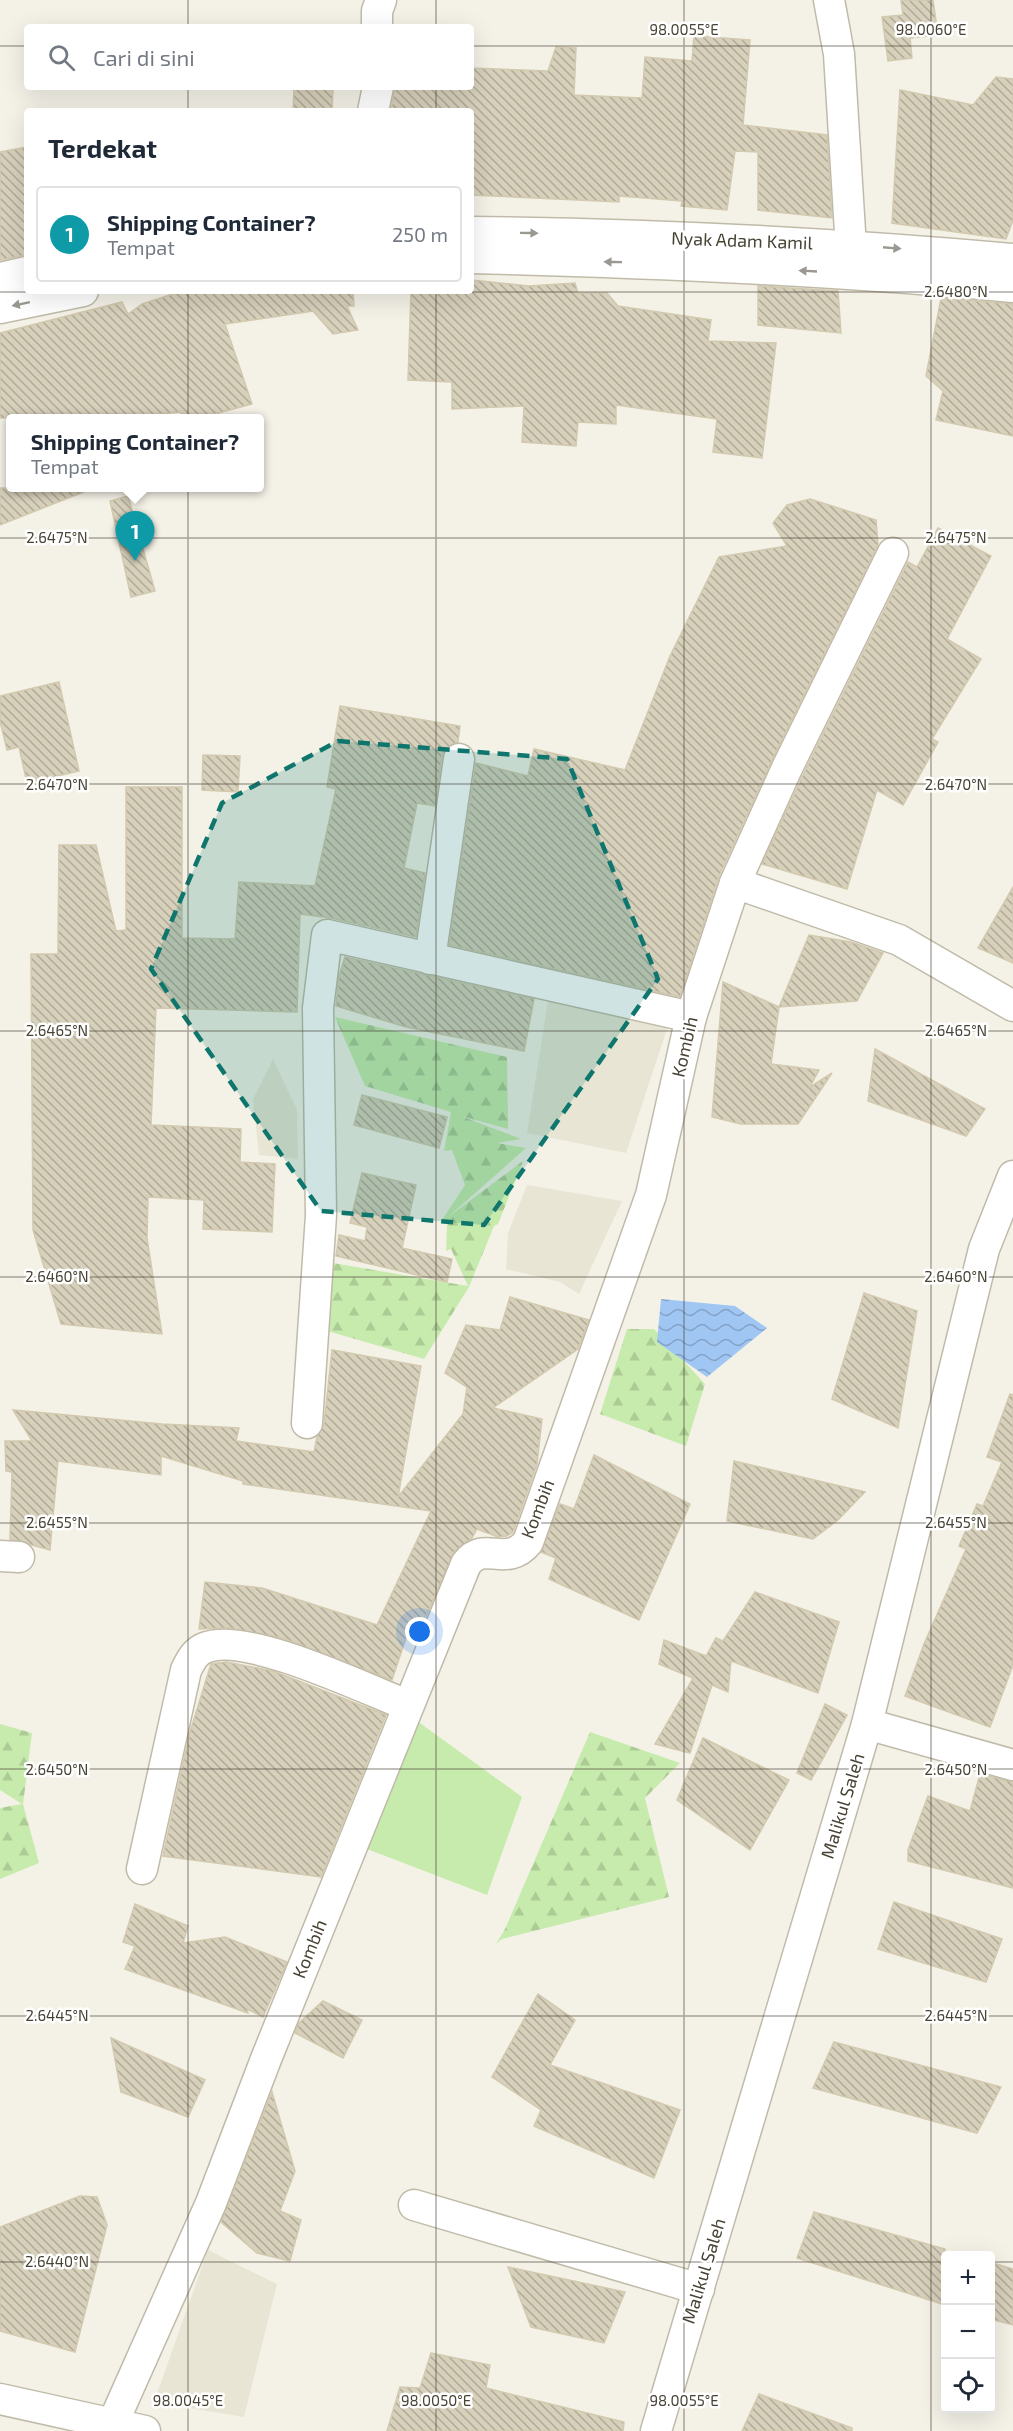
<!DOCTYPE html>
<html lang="id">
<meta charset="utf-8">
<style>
:root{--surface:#fff;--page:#f2f2f3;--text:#1f2937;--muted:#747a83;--line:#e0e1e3;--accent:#ea580c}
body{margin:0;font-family:"Exo 2",sans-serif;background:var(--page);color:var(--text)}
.controls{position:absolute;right:18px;bottom:18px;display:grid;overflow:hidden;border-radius:6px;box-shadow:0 6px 24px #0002}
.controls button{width:54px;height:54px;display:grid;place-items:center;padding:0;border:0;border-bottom:2px solid var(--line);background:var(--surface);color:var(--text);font:30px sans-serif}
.you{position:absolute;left:420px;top:1632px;width:21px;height:21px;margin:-15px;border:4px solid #fff;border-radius:50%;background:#1a73e8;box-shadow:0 0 0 9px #1a73e833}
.badge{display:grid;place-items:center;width:39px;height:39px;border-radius:50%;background:var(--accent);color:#fff;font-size:20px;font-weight:700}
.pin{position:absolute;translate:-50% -50px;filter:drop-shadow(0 2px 3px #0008)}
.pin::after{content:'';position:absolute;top:32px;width:21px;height:18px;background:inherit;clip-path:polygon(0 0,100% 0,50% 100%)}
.popup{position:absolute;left:6px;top:414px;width:258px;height:78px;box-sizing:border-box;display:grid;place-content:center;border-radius:6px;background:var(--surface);filter:drop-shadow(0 2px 4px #0005);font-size:20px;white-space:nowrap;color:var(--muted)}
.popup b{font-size:22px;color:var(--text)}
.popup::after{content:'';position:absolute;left:50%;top:100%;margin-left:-12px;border:12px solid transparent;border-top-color:var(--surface)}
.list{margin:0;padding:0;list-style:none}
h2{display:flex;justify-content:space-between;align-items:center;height:78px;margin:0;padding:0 24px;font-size:26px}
h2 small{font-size:20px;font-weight:400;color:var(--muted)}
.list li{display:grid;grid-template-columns:39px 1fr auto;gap:18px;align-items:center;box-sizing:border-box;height:96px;margin:0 12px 12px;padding:0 12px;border:2px solid var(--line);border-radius:6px}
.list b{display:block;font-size:22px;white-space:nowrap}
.list p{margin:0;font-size:20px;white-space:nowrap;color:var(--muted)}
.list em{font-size:20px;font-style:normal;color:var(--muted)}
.icon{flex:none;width:33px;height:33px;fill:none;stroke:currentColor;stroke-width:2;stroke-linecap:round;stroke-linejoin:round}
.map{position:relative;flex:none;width:1013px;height:2431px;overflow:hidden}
.search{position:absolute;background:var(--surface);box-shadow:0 6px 24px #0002;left:24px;top:24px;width:450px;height:66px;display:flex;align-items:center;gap:15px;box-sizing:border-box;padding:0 21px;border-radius:6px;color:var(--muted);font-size:22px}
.panel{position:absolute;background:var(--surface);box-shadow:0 6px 24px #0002;left:24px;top:108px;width:450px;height:186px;border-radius:6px}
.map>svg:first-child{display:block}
</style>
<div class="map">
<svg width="1013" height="2431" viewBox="0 0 1013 2431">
<defs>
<pattern id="forest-firs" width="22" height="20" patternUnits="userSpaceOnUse" patternTransform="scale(1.5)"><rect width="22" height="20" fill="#c7ebad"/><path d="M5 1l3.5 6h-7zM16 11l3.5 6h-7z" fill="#accb95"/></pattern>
<pattern id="water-waves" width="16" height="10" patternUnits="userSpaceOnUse" patternTransform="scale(1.5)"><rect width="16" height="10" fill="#a0c6f4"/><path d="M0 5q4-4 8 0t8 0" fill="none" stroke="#84a2c6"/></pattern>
<pattern id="building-back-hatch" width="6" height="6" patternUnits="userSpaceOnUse" patternTransform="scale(1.5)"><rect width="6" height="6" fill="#d7d0bb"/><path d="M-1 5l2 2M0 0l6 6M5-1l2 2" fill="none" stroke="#b0aa99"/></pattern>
</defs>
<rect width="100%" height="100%" fill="#f4f2e7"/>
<g fill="#e9e5d4">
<path d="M548 1001 668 1026 626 1153 527 1133Z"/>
<path d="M273 1059 297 1110 298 1159 259 1155 253 1099Z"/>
<path d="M527 1185 622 1201 579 1294 560 1282 506 1269 508 1233Z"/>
<path d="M208 2250 277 2284 244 2417 154 2402Z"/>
</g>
<g fill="url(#forest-firs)">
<path d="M335 1017 507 1057 508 1129 461 1116 521 1139 497 1143 526 1148 448 1217 523 1161 498 1224 494 1226 469 1287 424 1359 324 1330 333 1263 468 1286 451 1249 446 1251 447 1224 440 1223 465 1185 452 1150 444 1151 451 1112 365 1086Z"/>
<path d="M627 1329H654L705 1384 686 1446 600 1414Z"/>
<path d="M0 1724 32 1733 23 1804 39 1863 0 1879V1808L22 1804 0 1790Z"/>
<path d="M590 1732 680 1763 645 1798 669 1897 502 1939 496 1944 505 1929Z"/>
</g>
<path fill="#c7ebad" d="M413 1718 522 1797 487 1895 367 1849Z"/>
<path fill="url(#water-waves)" d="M661 1299 735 1306 767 1328 707 1377 657 1342Z"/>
<g fill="url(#building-back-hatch)" stroke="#d2c9ae" stroke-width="1.5">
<path d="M901 0H933L938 35 910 38 912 58 888 61 882 17 903 15Z"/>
<path d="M694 36 750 40 743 125 827 135 832 218 758 210V152L735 151 727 210 681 206 682 201 619 196V202L471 195V111H391L395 87H471V68L548 71 556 47 576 48 574 95 642 98 645 57 692 61Z"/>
<path d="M996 77 1013 79V220L1006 239 892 223 900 90 973 105Z"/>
<path d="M294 87H333L332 111H293Z"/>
<path d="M27 147V255L0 260V152Z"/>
<path d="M471 280 529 286 575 283 578 293H607L618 306 711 320 708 341 776 343 762 458 713 452 717 419 616 405V424L578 422 576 446 522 442 524 406 452 409V382L408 380 411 291H471Z"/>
<path d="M758 286 838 291 841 333 758 325Z"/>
<path d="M182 291H353L354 306H347L358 330 333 334 313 311 225 324 252 404 200 418H191L179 412 126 418H0V333L122 302 128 314 142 304Z"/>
<path d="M941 298 1013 304V436L936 420 943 391 926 376Z"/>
<path d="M0 488H91V489L0 525Z"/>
<path d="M128 496 155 591 131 597 110 501Z"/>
<path d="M810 499 876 520 878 545 772 760 719 876 680 997 449 945 476 763 528 776 534 749 625 770 670 656 719 557 787 546 773 523 787 505Z"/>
<path d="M938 528 991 556 947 639 981 659 932 739 938 742 903 805 877 790 847 889 762 864 803 775 908 562 917 567Z"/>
<path d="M59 682 79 771 27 783 19 747 7 750 0 721V696Z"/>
<path d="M340 706 460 726 458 742 446 748 442 756 435 806 417 803 404 868 425 873 416 937 331 918 300 914 297 1012 156 1008 151 1125 241 1129 240 1162 275 1164 272 1232 203 1229 204 1200 148 1197 147 1238 162 1334 61 1324 33 1230 31 954H58L59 845H96L116 931 126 930V787H182V938L235 939 239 882 315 886 336 789 327 787Z"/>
<path d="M203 755 240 756 238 792 202 790Z"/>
<path d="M1013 887V963L978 948Z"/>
<path d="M809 935 851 942 883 953 857 1001 779 1007Z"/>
<path d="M345 957 534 999 524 1051 406 1027 336 1006 339 976Z"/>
<path d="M723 982 779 1007 771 1064 819 1070 810 1087 832 1073 798 1124H741L712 1117Z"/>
<path d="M875 1049 985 1109 966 1136 868 1101Z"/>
<path d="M362 1095 447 1117 439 1148 354 1125Z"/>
<path d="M362 1173 416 1185 402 1248 452 1259 447 1282 336 1256 339 1235 365 1241 367 1227 350 1223Z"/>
<path d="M864 1293 917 1311 898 1428 832 1399Z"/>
<path d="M510 1297 589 1320 578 1349 493 1408 542 1419 537 1464 513 1532 507 1536 498 1537 477 1529 472 1538 454 1552 421 1628 411 1623 392 1680 282 1638 228 1628 199 1629 205 1582 262 1588 377 1625 431 1511 243 1484V1481L161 1456V1475L58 1461 50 1550 10 1539 12 1472 6 1471 5 1441H32L13 1410 162 1424 239 1428 236 1441 314 1452 317 1437 324 1424 332 1350 421 1366 398 1497 463 1414 467 1387 445 1373 466 1325 500 1330Z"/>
<path d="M1010 1394 1013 1395V1665L990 1727 905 1696 924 1644 966 1549 959 1546 977 1504 983 1506 1002 1462 987 1457Z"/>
<path d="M594 1455 690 1504 639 1620 549 1579 556 1558 541 1552 560 1504 574 1509Z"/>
<path d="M734 1461 865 1492 838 1520 813 1539 727 1521Z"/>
<path d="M755 1592 839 1622 818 1693 731 1661 728 1692 712 1685 690 1753 655 1744 693 1678 659 1664 664 1640 706 1656 716 1638 723 1641Z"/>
<path d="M226 1662 273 1671 386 1715 321 1877 163 1856 190 1732 211 1664Z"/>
<path d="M825 1704 847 1715 811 1780 797 1773Z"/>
<path d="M703 1738 789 1780 750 1850 677 1800Z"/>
<path d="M980 1774 1013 1782V1888L908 1861V1850L928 1796 970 1811Z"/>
<path d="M894 1902 1002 1939 986 1982 878 1949Z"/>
<path d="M135 1904 188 1926 183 1943 225 1937 287 1962 263 2017 247 2009 248 2013 125 1969 135 1946 123 1942Z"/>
<path d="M538 1994 575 2020 550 2065 680 2110 654 2178 534 2126 541 2110 492 2077Z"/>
<path d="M323 2001 362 2020 343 2058 295 2033 299 2023Z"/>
<path d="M111 2038 205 2080 188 2117 121 2092Z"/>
<path d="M834 2042 1001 2087 977 2133 813 2088Z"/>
<path d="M272 2092 295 2171 280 2211 301 2220 290 2261 257 2253 221 2222Z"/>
<path d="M80 2196 97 2197 107 2225 75 2352 0 2331V2227Z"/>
<path d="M814 2212 945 2249V2305L797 2258Z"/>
<path d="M990 2262 1013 2269V2325L990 2319Z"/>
<path d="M508 2267 625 2292 604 2343 531 2327Z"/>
<path d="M431 2353 490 2365 486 2388 624 2422 623 2431H387L400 2387 420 2388Z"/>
<path d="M759 2394 852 2428V2431H742Z"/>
</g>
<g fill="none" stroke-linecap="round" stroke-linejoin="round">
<defs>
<g id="street">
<path d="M829 0 839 54 852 264"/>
<path d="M377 27V11L381 0"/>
<path d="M373 111 378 87"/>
<path d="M471 232C652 234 833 243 1013 259"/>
<path d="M471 258C652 263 833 270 1013 287"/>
<path d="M0 278 27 272"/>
<path d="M0 308 83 291"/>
<path d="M735 883 787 768 893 553"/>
<path d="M430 959 459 759"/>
<path d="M307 1423 321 1215 318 1008 327 935 691 1017"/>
<path d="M0 1556 19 1557"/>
<path d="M867 1724 1013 1765"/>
<path d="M142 1869 186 1670C191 1660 195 1651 207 1647 250 1633 363 1688 407 1705"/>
<path d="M414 2205 699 2289"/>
<path d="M0 2399 145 2431"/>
<path d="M113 2423 211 2203 266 2059 466 1564C484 1539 506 1569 528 1542L651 1195 691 1017 735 883 899 940 1013 1006"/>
<path d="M656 2431 867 1724 984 1249 1013 1176"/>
</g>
</defs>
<use href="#street" stroke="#c0bba9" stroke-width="33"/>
<use href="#street" stroke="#fff" stroke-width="30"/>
</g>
<defs><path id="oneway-solid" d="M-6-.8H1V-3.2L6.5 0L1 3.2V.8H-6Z" transform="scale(1.5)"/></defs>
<g fill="#9a9890">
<use href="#oneway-solid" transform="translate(529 233) rotate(1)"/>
<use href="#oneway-solid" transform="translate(892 248) rotate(5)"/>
<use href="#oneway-solid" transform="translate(613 262) rotate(-179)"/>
<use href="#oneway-solid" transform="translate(808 271) rotate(-177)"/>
<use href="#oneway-solid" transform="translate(21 304) rotate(168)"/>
</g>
<path fill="#0f766e" fill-opacity="0.2" stroke="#0f766e" stroke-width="4.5" stroke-dasharray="12 8" stroke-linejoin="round" d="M338 741 567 759 658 979 484 1225 321 1211 151 969 222 803Z"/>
<path fill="none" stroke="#484335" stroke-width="1.5" stroke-opacity="0.45" d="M188 0V27M436 0V27M684 0V2431M931 0V2431M0 46H27M471 46H1013M188 87V111M436 87V111M188 291V2431M436 291V2431M0 292H1013M0 538H1013M0 784H1013M0 1031H1013M0 1277H1013M0 1523H1013M0 1769H1013M0 2016H1013M0 2262H946M990 2262H1013"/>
<g text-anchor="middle" stroke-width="5" stroke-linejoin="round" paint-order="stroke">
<g font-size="18" fill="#484335" stroke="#fff">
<text transform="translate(742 241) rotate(2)" y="6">Nyak Adam Kamil</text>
<text transform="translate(685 1047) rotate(-77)" y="6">Kombih</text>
<text transform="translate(538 1509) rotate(-69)" y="6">Kombih</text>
<text transform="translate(843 1806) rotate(-73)" y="6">Malikul Saleh</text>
<text transform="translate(310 1949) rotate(-68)" y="6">Kombih</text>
<text transform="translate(704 2271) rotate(-73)" y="6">Malikul Saleh</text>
</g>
</g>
<g font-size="15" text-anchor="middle" fill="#484335" stroke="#fff" stroke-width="5" stroke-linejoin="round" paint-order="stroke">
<text x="684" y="35">98.0055°E</text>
<text x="931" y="35">98.0060°E</text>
<text x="956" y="297">2.6480°N</text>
<text x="57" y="543">2.6475°N</text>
<text x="956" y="543">2.6475°N</text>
<text x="57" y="790">2.6470°N</text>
<text x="956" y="790">2.6470°N</text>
<text x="57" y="1036">2.6465°N</text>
<text x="956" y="1036">2.6465°N</text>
<text x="57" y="1282">2.6460°N</text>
<text x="956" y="1282">2.6460°N</text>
<text x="57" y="1528">2.6455°N</text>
<text x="956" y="1528">2.6455°N</text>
<text x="57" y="1775">2.6450°N</text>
<text x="956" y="1775">2.6450°N</text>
<text x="57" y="2021">2.6445°N</text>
<text x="956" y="2021">2.6445°N</text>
<text x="57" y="2267">2.6440°N</text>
<text x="188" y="2406">98.0045°E</text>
<text x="436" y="2406">98.0050°E</text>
<text x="684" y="2406">98.0055°E</text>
</g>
</svg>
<div class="controls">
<button>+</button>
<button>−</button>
<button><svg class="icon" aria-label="locate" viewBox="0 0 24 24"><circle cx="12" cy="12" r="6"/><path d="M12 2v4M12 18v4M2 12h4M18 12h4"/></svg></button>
</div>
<div class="you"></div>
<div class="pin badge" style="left:135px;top:561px;background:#0f9aa8">1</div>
<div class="popup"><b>Shipping Container?</b>Tempat</div>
<div class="search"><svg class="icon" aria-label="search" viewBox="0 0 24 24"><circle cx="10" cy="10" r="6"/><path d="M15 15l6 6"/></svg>Cari di sini</div>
<section class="panel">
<h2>Terdekat<small></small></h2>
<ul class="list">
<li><span class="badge" style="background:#0f9aa8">1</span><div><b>Shipping Container?</b><p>Tempat</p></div><em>250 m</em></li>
</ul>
</section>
</div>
